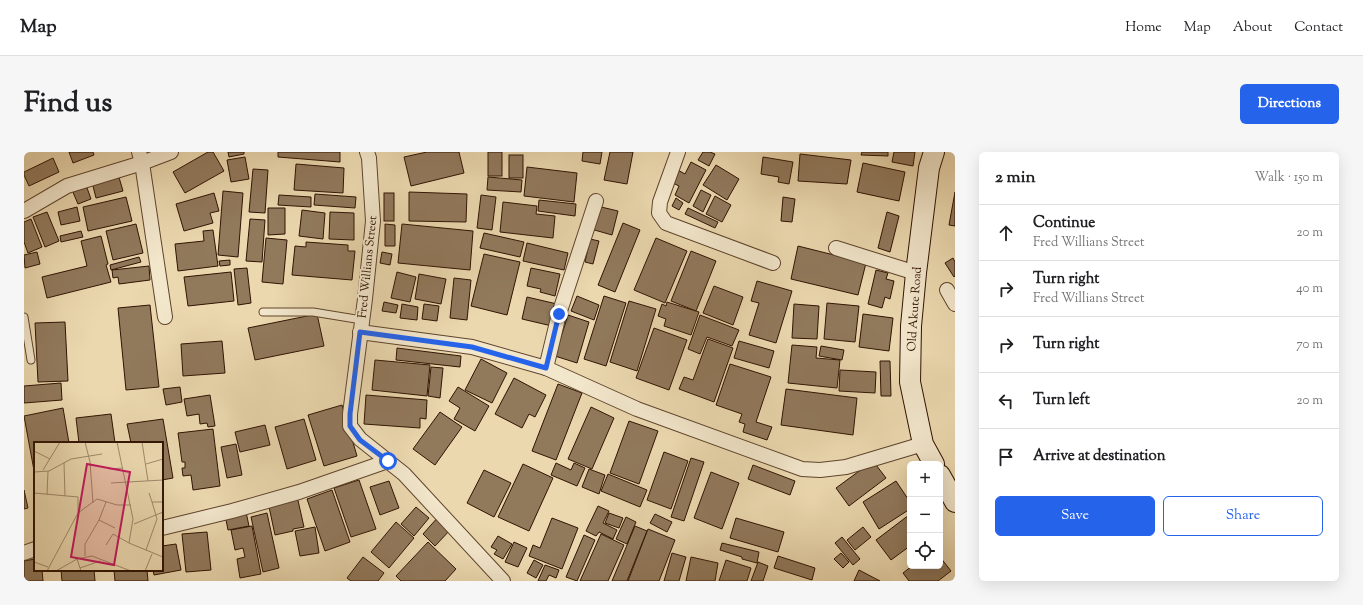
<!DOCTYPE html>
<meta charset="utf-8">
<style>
:root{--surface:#fff;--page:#f6f6f6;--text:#202124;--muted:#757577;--line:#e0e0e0;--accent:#2563eb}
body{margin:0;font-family:"Sorts Mill Goudy",serif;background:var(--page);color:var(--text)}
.controls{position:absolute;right:12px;bottom:12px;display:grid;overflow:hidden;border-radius:6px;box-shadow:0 4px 16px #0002}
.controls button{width:36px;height:36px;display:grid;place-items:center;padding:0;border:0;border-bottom:1px solid var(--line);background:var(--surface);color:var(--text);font:20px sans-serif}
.stop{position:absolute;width:12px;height:12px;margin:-9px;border:3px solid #2563eb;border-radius:50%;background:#fff}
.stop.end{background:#2563eb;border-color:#fff;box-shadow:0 1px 4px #0008}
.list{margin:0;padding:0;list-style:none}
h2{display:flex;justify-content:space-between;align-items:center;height:52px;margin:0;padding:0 16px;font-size:17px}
h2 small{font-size:13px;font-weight:400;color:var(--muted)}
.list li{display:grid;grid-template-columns:26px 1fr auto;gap:12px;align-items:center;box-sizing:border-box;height:56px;padding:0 16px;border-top:1px solid var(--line)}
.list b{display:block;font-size:15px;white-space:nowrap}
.list p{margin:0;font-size:13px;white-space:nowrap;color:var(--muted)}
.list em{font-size:13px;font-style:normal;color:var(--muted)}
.actions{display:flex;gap:8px;padding:12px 16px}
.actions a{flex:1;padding:9px 0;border:1px solid var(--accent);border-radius:6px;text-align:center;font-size:14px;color:var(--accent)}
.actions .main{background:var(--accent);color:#fff}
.icon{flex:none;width:22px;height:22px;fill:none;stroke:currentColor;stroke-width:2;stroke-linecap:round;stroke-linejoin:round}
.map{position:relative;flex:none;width:931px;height:429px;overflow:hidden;border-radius:6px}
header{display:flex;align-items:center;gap:24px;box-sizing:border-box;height:56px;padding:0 20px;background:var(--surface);border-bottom:1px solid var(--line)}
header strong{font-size:19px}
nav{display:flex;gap:22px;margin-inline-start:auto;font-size:14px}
.intro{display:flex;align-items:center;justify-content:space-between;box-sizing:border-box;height:96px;padding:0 24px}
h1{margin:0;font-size:28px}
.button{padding:10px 18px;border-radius:6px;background:var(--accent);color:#fff;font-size:14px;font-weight:700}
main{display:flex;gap:24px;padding:0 24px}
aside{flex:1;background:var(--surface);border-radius:6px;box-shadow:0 4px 16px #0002}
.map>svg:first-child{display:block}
</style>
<header>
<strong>Map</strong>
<nav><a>Home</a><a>Map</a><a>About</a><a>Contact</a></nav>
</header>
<div class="intro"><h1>Find us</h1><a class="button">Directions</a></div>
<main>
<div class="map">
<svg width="931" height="429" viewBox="0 0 931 429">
<rect width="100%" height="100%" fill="#ebd8af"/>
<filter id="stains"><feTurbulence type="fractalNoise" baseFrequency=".005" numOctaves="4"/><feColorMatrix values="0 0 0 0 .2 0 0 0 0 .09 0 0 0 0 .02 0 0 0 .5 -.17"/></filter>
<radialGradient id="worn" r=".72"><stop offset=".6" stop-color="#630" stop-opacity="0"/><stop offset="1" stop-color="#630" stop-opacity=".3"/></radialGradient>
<g fill="#91795c" stroke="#301302">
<path d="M45 0H69L70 3 49 11Z"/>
<path d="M184 0H189L200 19 161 41 149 20Z"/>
<path d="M204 0H220V2L205 5Z"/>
<path d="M254 0H316V10L254 5Z"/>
<path d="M403 0H435L440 21 387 34 380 5Z"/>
<rect x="464" y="0" width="14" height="24"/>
<path d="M559 0H578L576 12 558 9Z"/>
<path d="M586 0H609L603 32 580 28Z"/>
<path d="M679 0H686L691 2 685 14 674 8Z"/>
<path d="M838 0H864V4L837 3Z"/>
<path d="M870 0H891L889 14 868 10Z"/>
<path d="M776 2 827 8 823 32 774 29Z"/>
<rect x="485" y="3" width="14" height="23"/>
<path d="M221 5 225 27 207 30 203 8Z"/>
<path d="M739 5 769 10 765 32 754 30 755 25 737 22Z"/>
<path d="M29 6 35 20 5 34 0 23V20Z"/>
<path d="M667 10 682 18 665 51 651 43 655 34 645 29 652 17 661 22Z"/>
<path d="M839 11 881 20 875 49 833 40Z"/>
<path d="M272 12 320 16 319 41 270 38Z"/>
<path d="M692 13 715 27 703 48 679 33Z"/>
<path d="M503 15 553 21 550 50 500 44Z"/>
<path d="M229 17 244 18 241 61 225 60Z"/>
<path d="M94 22 99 39 72 46 68 30Z"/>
<path d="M464 25 498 28 497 40 463 38Z"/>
<path d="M62 33 67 47 54 52 48 38Z"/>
<path d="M677 38 687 43 679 60 669 54Z"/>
<path d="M199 39 219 41 214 105 194 103Z"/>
<path d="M385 40 443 42 442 70 385 69Z"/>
<path d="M931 40V74L925 73Z"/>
<path d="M190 41 195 59 186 61 189 71 160 79 152 52Z"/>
<rect x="360" y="41" width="10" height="28"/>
<path d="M291 42 332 45 331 56 290 53Z"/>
<path d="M255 43 287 45V55L254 53Z"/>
<path d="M457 43 472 45 468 78 453 76Z"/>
<path d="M691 44 707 53 698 70 682 62Z"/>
<path d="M102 45 108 69 64 79 59 55Z"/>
<path d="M759 45 771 47 768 70 757 69Z"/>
<path d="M652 46 659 51 655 58 648 54Z"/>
<path d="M515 48 552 52 551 64 514 59Z"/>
<path d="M479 50 513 54 512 62 531 64 529 86 476 80Z"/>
<path d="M573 54 594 59 588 83 567 77Z"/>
<path d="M53 55 56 69 37 73 34 60Z"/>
<path d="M244 56H261V82L244 83Z"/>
<path d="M664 56 694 70 691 76 661 62Z"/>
<path d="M278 58 301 61 299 87 275 84Z"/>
<path d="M23 60 35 89 21 95 9 65Z"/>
<path d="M306 60 330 61V88L305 87Z"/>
<path d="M863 60 875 64 866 100 854 96Z"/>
<path d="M7 67 18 95 4 101 0 90V70Z"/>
<path d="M226 67 241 68 238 110 222 109Z"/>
<path d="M599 71 616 78 591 140 574 133Z"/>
<path d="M112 72 119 101 89 108 82 79Z"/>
<path d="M361 72 371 73V94H361Z"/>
<path d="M378 72 449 79 446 118 374 111Z"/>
<path d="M189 78 194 114 154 119 151 92 180 89 179 79Z"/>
<path d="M57 79 59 85 37 90 36 84Z"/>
<path d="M460 81 500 90 496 105 456 96Z"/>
<path d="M77 84 84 112 82 113 87 130 23 146 18 125 63 114 57 89Z"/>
<path d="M242 86 263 88 259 132 238 130Z"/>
<path d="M632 86 663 99 641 151 610 138Z"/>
<path d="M566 87 575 89 569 112 561 110Z"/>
<path d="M282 90 324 93V99H331L328 128 268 123 271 94 282 95Z"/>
<path d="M503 91 544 101 540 118 499 109Z"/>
<path d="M774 94 842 111 834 143 767 127Z"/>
<path d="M667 99 692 109 672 159 647 149Z"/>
<path d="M13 100 16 112 1 116 0 103Z"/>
<path d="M358 100 368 102 366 113 356 111Z"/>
<path d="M460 102 496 110 483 163 447 154Z"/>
<path d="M115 105 117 110 87 118 86 113Z"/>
<path d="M929 106 931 110V124L930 125 921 111Z"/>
<path d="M206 108V113L196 114 195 109Z"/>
<path d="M125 114 126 128 95 132 94 125 89 126 88 118Z"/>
<path d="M223 116 227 151 214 153 210 117Z"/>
<path d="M507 116 536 122 531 144 516 140 517 137 503 134Z"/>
<path d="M852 118 864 121 862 127 870 129 866 147 861 145 858 156 844 152Z"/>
<path d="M207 120 210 149 164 154 160 125Z"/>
<path d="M373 120 392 125 386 150 367 146Z"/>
<path d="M395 122 422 127 417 152 391 147Z"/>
<path d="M430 126 447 128 443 168 426 166Z"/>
<path d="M733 129 768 139 752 191 725 183 735 151 727 149Z"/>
<path d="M690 134 719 145 709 173 679 161Z"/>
<path d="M553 144 575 153 570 168 547 159Z"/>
<path d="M580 144 602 151 582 214 560 207Z"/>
<path d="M503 145 533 152 528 174 498 167Z"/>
<path d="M605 149 632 157 613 219 586 210Z"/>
<path d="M360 150 374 153 372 161 358 159Z"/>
<path d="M643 150 675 160 667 183 640 174 642 167 634 164 638 152 642 154Z"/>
<path d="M803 151 835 154 831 190 800 187Z"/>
<path d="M378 152 394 155 393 168 376 166Z"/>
<path d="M400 152 415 154 413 169 398 167Z"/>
<path d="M770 152 795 154 793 187 768 186Z"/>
<path d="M126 153 135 235 102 238 94 156Z"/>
<path d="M293 162 300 194 231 208 224 176Z"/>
<path d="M839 162 869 166 865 199 835 195Z"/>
<path d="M544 163 565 170 553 211 531 204Z"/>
<path d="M676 163 715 178 708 194 683 185 676 202 664 197Z"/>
<path d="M41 170 44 229 14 230 11 171Z"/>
<path d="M630 176 663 188 645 238 612 226Z"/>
<path d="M684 187 709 196 690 250 655 237 660 225 669 228Z"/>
<path d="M198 189 201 221 159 224 157 192Z"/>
<path d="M715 189 750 199 745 216 710 206Z"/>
<path d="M768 193 793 195 792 206 816 208 813 236 764 231Z"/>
<path d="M797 194 820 198 818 208 795 204Z"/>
<path d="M373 196 437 204 436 215 372 208Z"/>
<path d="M457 207 483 221 468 251 441 238Z"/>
<path d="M351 208 406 213 403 244 348 238Z"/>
<path d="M856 209H866L867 244H857Z"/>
<path d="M706 212 747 225 732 270 748 275 743 288 719 280 721 272 715 270 718 262 692 253Z"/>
<path d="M407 215 419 216 416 246 404 244Z"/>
<path d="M816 218 852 220 851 241 815 239Z"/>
<path d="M490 226 522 243 511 265 505 262 498 276 471 262Z"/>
<path d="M37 231 38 248 0 251V234Z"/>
<path d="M534 232 558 241 532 308 508 299Z"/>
<path d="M156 235 158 250 142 253 139 237Z"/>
<path d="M434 235 465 254 451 279 430 267 436 256 425 249Z"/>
<path d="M762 237 833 246 829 283 757 273Z"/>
<path d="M186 243 191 274 184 275 183 271 176 272 175 262 163 264 160 247Z"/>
<path d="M342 243 403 248 402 267 396 266V276L340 272Z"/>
<path d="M318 253 333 304 300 314 284 263Z"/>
<path d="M567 255 590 266 568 317 544 307Z"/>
<path d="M39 256 45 291H11V324L0 264Z"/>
<path d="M416 260 438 275 411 313 389 297Z"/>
<path d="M87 262 91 291H55L52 266Z"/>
<path d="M139 267 149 326 138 328V291H107L103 272Z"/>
<path d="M280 267 292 308 263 317 251 275Z"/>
<path d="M605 269 634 279 615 332 586 321Z"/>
<path d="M241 273 246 293 216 300 211 280Z"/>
<path d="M189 277 196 334 169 338 167 323 159 324 158 316H161V310H158L154 281Z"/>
<path d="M212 292 218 323 203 326 197 295Z"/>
<path d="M640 300 664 309 647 357 623 348Z"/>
<path d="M667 306 680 310 660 369 647 365Z"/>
<path d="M849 309 862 326 825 354 812 336Z"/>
<path d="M532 311 547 318 550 311 561 316 553 334 527 323Z"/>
<path d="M499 312 529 326 505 379 474 365Z"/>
<path d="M729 313 771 329 766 343 724 327Z"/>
<path d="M565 317 581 323 575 342 558 335Z"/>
<path d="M460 318 487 331 470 365 443 351Z"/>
<path d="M687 320 715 331 698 377 670 366Z"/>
<path d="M584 322 623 338 616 355 577 339Z"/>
<path d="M335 328 352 377 327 385 310 336Z"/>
<path d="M365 329 375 356 356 363 346 335Z"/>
<path d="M872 329 886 350V357L855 377 839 350Z"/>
<path d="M0 338 4 356 0 357Z"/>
<path d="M308 338 326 390 301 399 283 347Z"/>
<path d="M273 344 280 375 269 377V379L251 383 244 350Z"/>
<path d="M574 354 585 359 579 371 593 378 589 387 575 380 572 384 562 379Z"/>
<path d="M392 355 405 366 390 384 377 372Z"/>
<path d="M222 360 225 374 204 378 201 363Z"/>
<path d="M243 361 255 416 239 420 227 365Z"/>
<path d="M585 361 599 366 595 376 581 371Z"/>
<path d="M631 362 648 370 643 380 626 371Z"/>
<path d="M885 363 886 365V394L867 408 852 388Z"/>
<path d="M415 364 428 376 411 394 399 382Z"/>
<path d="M602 365 612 370 603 392 592 387Z"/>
<path d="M528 366 554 376 538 417 505 404 509 393 516 396Z"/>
<path d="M712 366 760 380 754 400 706 386Z"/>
<path d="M372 370 390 386 365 416 347 400Z"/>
<path d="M228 374 237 422 216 426 213 407 221 405 219 396 211 398 207 378Z"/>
<path d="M611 374 623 379 603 429H588Z"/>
<path d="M291 375 295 401 276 404 271 379Z"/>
<path d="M839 375 847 385 831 398 823 388Z"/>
<path d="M624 377 651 388 635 429H604Z"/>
<path d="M183 380 187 418 162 420 158 382Z"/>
<path d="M577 382 600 393 584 429H556Z"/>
<path d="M560 383 571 388 553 429 542 425Z"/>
<path d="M474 384 488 392 479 407 470 402 473 398 467 395Z"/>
<path d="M818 385 836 407 829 413 811 391Z"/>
<path d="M404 390 432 417 421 429H377L372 424Z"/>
<path d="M490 390 503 396 494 415 481 410Z"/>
<path d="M698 391 735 400 733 411 718 407V405L696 398Z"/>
<path d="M152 392 157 418 130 423 129 418H138V394Z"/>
<path d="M648 401 662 405 655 429H640Z"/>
<path d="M817 401 825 410 819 416 810 407Z"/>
<path d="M754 404 791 416 788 428 750 416Z"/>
<path d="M339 405 360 421 354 429H327L323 426Z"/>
<path d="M667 405 694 411 691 429H662Z"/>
<path d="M916 405 927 419 914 429H885L879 421 888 414H916Z"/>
<path d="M11 407V418H18L19 429H0V409Z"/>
<path d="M510 408 519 413 512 426 503 421Z"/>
<path d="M702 408 727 416 723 429H695Z"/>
<path d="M734 410 744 414 739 429H727Z"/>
<path d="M521 413 535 418 532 426 525 423 522 429H514Z"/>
<path d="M37 418H70L71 429H38Z"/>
<path d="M90 418H123L124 429H91Z"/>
<path d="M835 418 856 429H830Z"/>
</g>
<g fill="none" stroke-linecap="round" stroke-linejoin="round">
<defs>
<g id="lane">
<path d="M239 160H289L338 168"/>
<path d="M0 165 7 208"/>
</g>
<g id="street">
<path d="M115 0 118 11 141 165"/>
<path d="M343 0 345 6 349 69 341 147 326 262V274L336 287 380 322 479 429"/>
<path d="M654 0 636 50 635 61 642 71 749 111"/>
<path d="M0 59 43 34 118 11 147 0"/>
<path d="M812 96 892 121"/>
<path d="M923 138 931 152"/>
<path d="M336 180 448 195 522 216 613 257 778 317 796 318 822 315 899 292"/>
<path d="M522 216 535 162 572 49"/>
<path d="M138 376 208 359 275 340 364 309"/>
<path d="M0 401 11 397"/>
</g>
<g id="secondary">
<path d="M910 0 905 16 892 121 887 174 886 230 899 292 910 312"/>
<path d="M916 323 931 350"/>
</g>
</defs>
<use href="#lane" stroke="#5f442d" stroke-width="9"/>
<use href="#street" stroke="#5f442d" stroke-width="16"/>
<use href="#secondary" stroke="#301302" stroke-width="22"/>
<use href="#lane" stroke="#f2e6cb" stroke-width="7"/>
<use href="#street" stroke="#f2e6cb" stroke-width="14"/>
<use href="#secondary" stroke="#f2e6cb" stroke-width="20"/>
</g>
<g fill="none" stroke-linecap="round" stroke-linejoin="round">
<path stroke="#2563eb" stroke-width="5" d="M364 309 336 288 326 274V262L336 180 448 195 522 216 535 162"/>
</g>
<g text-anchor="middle" stroke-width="4" stroke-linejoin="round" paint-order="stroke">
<g font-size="12" fill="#301302" stroke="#f2e6cb">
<text transform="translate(343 115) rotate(-84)" y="4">Fred Willians Street</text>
<text transform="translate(890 157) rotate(-86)" y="4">Old Akute Road</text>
</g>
</g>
<g transform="translate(10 290)">
<rect width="129" height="129" fill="#ebd8af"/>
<path fill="none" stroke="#a0896a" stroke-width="1" d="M51 0 56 20 59 61M83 0 99 77 95 101 129 115M108 0 114 39M0 9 16 17M30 21 31 54M112 22 129 17M75 27 89 26M9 28 26 0M0 30 15 29 37 17 68 12M77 41 129 38M0 51 44 55V71M115 51 118 60H129M13 53 14 29M65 78 81 86M100 82 129 70M72 103 79 92 95 101M112 108 123 77 118 60M51 114V102L65 78 72 60M43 117 47 129M0 120 14 125M46 126 66 119M13 129 44 71 63 57 83 63H97M22 129 43 117 58 114 97 129M111 129 118 112"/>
<path fill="#c2185b" fill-opacity="0.15" stroke="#c2185b" stroke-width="2" d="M53 22 96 30 80 123 37 115Z"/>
<rect width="129" height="129" fill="none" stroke="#301302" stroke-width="2"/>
</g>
<rect width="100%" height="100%" filter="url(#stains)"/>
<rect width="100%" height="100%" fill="url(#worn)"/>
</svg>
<div class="controls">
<button>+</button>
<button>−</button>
<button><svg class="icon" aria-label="locate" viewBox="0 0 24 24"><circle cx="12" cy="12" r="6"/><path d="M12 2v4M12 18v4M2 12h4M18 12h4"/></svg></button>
</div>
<div class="stop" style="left:364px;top:309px"></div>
<div class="stop end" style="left:535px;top:162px"></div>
</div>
<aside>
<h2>2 min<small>Walk · 150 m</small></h2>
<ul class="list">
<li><svg class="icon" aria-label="ahead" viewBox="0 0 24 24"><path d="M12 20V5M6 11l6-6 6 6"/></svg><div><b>Continue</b><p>Fred Willians Street</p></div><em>20 m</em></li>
<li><svg class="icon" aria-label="right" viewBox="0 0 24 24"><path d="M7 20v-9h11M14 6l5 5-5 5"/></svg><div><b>Turn right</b><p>Fred Willians Street</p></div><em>40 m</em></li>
<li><svg class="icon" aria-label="right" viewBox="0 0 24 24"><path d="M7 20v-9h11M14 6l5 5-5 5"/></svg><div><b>Turn right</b></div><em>70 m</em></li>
<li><svg class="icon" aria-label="left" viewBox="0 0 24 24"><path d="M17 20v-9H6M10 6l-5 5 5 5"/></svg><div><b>Turn left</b></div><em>20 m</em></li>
<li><svg class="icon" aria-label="arrive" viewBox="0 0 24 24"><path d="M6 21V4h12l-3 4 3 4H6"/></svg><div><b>Arrive at destination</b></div></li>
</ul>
<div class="actions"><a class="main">Save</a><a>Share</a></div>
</aside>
</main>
